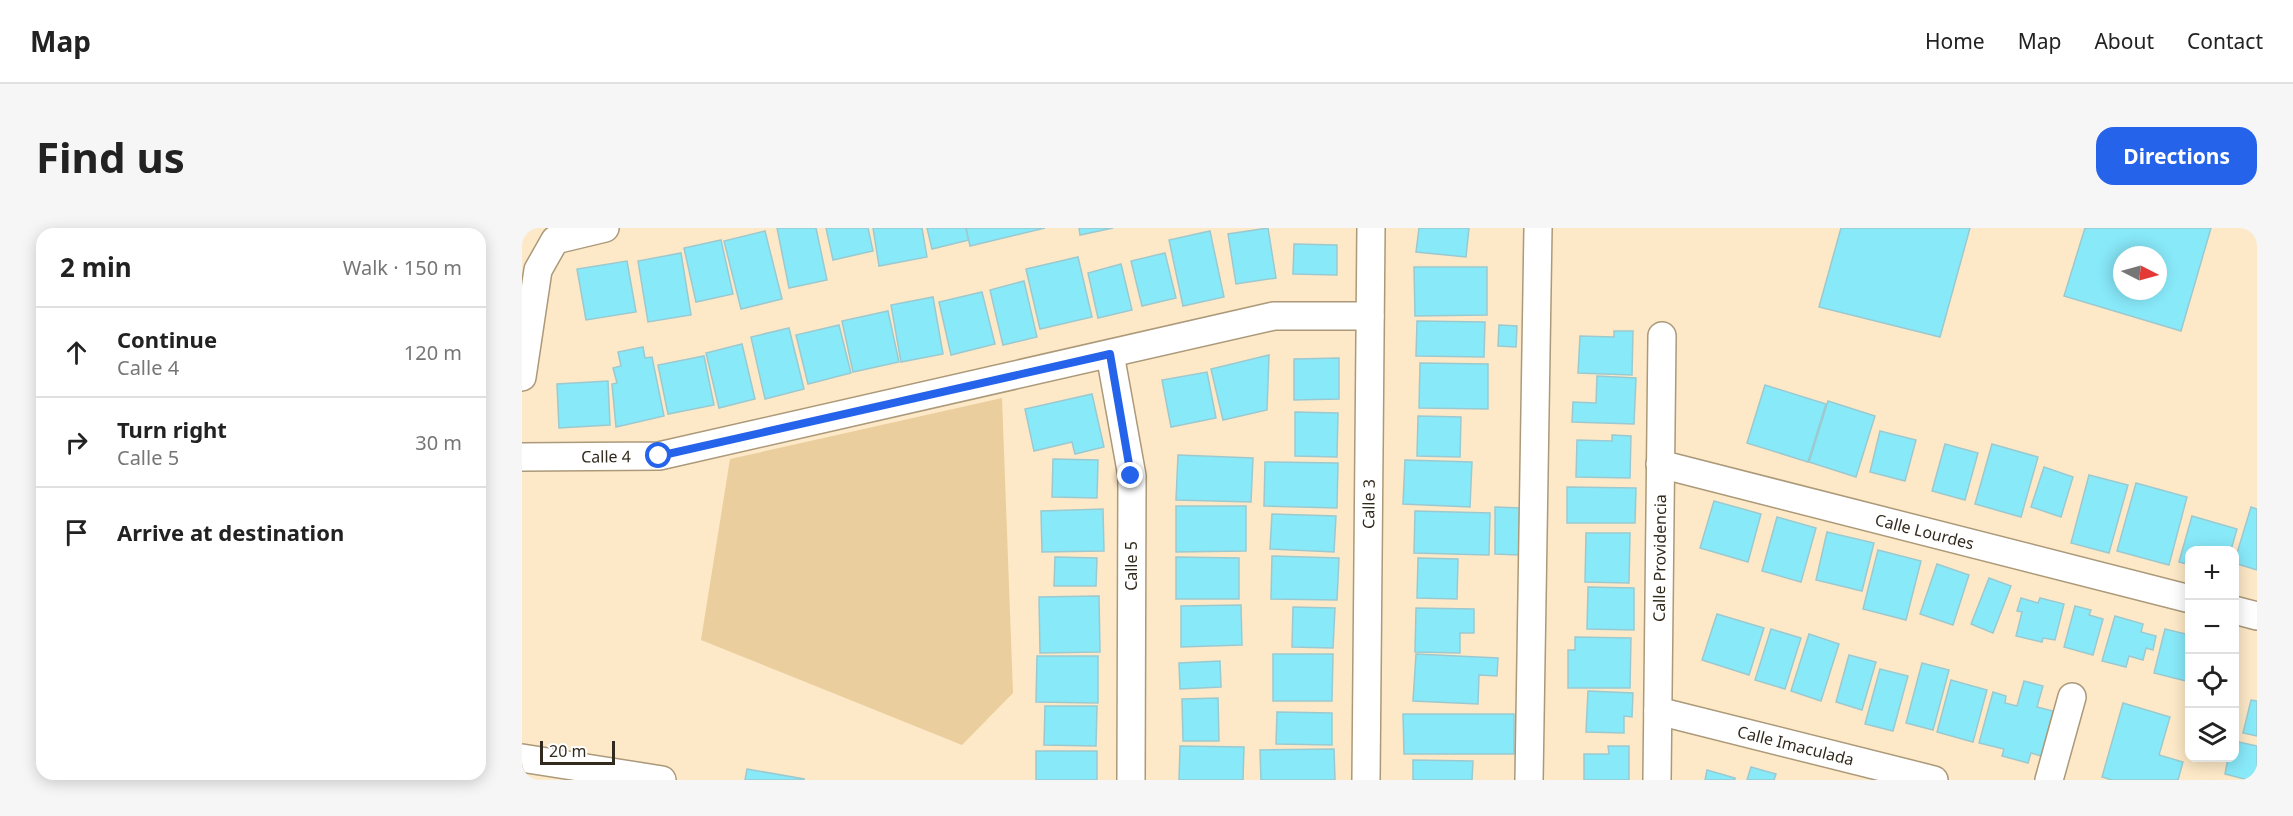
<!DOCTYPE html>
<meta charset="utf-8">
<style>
:root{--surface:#fff;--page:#f6f6f6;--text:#222;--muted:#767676;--line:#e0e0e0;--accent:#2563eb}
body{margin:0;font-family:"Noto Sans",sans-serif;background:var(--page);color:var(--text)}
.controls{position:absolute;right:18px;bottom:18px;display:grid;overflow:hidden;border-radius:12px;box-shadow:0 3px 15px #0003}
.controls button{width:54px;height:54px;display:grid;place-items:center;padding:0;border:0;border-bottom:2px solid var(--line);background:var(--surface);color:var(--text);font:30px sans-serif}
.compass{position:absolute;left:1591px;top:18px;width:54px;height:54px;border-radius:50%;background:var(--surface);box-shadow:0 3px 15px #0003;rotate:96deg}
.scale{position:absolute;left:18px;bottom:15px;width:75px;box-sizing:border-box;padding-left:6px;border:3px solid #322a1d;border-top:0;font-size:16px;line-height:21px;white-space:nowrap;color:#322a1d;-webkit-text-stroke:4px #fff;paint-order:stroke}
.stop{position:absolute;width:18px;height:18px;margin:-14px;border:4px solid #2563eb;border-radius:50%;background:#fff}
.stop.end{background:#2563eb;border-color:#fff;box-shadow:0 2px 6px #0008}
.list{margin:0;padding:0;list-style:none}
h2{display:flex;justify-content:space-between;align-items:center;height:78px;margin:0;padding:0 24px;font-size:26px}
h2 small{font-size:20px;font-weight:400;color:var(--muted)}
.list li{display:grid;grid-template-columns:39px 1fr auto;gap:18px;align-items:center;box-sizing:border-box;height:90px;padding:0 24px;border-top:2px solid var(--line)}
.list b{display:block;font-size:22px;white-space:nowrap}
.list p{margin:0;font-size:20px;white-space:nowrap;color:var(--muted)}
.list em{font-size:20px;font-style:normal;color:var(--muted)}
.icon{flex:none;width:33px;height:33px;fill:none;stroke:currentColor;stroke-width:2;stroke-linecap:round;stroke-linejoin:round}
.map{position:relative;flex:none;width:1735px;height:552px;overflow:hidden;border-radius:18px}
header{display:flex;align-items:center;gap:36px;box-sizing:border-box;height:84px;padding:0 30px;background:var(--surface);border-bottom:2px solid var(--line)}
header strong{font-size:28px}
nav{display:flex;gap:33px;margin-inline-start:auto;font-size:21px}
.intro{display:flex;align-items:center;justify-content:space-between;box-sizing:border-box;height:144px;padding:0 36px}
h1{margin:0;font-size:42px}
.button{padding:15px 27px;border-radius:18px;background:var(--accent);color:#fff;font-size:21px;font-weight:700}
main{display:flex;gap:36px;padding:0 36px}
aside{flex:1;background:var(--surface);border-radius:18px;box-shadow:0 3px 15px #0003}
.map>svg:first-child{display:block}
</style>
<header>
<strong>Map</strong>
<nav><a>Home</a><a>Map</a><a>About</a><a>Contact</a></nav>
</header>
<div class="intro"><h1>Find us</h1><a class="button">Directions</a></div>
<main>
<aside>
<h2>2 min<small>Walk · 150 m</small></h2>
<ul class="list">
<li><svg class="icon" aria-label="ahead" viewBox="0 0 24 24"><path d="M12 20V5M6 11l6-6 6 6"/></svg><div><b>Continue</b><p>Calle 4</p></div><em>120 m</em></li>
<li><svg class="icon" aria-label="right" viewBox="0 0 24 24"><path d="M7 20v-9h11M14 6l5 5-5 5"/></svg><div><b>Turn right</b><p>Calle 5</p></div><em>30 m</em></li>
<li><svg class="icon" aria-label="arrive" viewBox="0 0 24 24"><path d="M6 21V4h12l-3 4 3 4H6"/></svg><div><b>Arrive at destination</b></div></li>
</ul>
</aside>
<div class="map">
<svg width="1735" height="552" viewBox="0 0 1735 552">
<rect width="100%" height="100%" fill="#fde9c7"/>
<path fill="#ebce9d" d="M480 170 491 465 440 517 179 412 208 231Z"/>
<g fill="#88e9f9" stroke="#9bc9d0" stroke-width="1.5" fill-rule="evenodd">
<path d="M255 0H294L305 52 267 60Z"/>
<path d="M304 0H346L351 23 311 32Z"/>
<path d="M351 0H400L405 29 357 38Z"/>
<path d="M405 0H444L447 12 410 21Z"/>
<path d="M444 0H523L448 18Z"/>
<path d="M557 0H591L558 7Z"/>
<path d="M746 0 754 50 714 56 706 6Z"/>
<path d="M897 0H947L944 29 894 24Z"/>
<path d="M1319 0H1448L1418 109 1297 79Z"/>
<path d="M1563 0H1689L1659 103 1542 68ZM1600 27H1636V63H1600Z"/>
<path d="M243 3 260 71 219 81 202 13Z"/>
<path d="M688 3 702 69 661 78 647 12Z"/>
<path d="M199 12 211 66 174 74 162 20Z"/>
<path d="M772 16 815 17V47L771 46Z"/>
<path d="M159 25 169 87 126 94 116 33Z"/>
<path d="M643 25 654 70 620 78 609 33Z"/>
<path d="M556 29 570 89 518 101 504 41Z"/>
<path d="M105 33 114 84 64 92 55 41Z"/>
<path d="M599 36 610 82 576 90 566 45Z"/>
<path d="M892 39H965V87L893 88Z"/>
<path d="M502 53 515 109 481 117 468 62Z"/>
<path d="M460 64 473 116 429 127 417 74Z"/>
<path d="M411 69 421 126 379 134 369 77Z"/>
<path d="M366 83 377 134 331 144 320 93Z"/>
<path d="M895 93 963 94 962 129 894 128Z"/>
<path d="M317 97 329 145 286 156 274 107Z"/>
<path d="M977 97 995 98 994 119 976 118Z"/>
<path d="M267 100 282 161 243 171 229 109Z"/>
<path d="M1092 103H1111L1110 147 1056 145 1058 108 1092 109Z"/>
<path d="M220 116 233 171 197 180 184 125Z"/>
<path d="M121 119 123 130 130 129 142 188 94 199 90 156 95 155 91 140 99 138 96 124Z"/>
<path d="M747 127 745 182 701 192 689 141Z"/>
<path d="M182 128 192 177 146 186 136 137Z"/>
<path d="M817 130V171L772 172V131Z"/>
<path d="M898 135 966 136V181L897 180Z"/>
<path d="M685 144 694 190 649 199 640 152Z"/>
<path d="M1075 148 1114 150 1112 196 1050 194 1051 174 1074 175Z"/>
<path d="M86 153 88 197 37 200 35 156Z"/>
<path d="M1243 157 1304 176 1286 234 1225 215Z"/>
<path d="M570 166 582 219 553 226 550 214 512 223 503 181Z"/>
<path d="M1306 173 1353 188 1334 249 1287 234Z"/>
<path d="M773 184 816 185 815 229 773 228Z"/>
<path d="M896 188 939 189 938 229 895 228Z"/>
<path d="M1358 203 1394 212 1383 253 1348 244Z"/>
<path d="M1090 207 1109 208 1108 250 1054 249 1055 212 1090 213Z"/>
<path d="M1423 216 1456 225 1443 272 1410 263Z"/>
<path d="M1470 216 1516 229 1499 289 1453 276Z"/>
<path d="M656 227 731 230 729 274 654 272Z"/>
<path d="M531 231 576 232 575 270 530 269Z"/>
<path d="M883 232 950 234 948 279 881 276Z"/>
<path d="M743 234 816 235 815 280 742 278Z"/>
<path d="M1522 239 1551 249 1539 289 1509 279Z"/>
<path d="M1567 247 1606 257 1587 325 1549 315Z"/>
<path d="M1614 255 1665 269 1647 337 1595 323Z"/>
<path d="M1045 259 1114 260 1113 295H1045Z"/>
<path d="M1192 273 1239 286 1226 334 1178 320Z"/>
<path d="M654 278H724V323L654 324Z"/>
<path d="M973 279 999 280 998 327 973 326Z"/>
<path d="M1729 279 1735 281V342L1712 335Z"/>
<path d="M581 281 582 323 520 324 519 283Z"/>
<path d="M893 283 968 285 967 327 892 325Z"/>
<path d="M750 286 814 288 812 324 748 321Z"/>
<path d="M1670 288 1715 301 1709 322H1668V337L1657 334Z"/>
<path d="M1255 289 1294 300 1279 354 1240 343Z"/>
<path d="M1305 304 1352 315 1340 363 1294 352Z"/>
<path d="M1064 305H1108L1107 355 1063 354Z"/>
<path d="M1356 322 1399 333 1384 392 1341 381Z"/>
<path d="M750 328 817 330 815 372 749 371Z"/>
<path d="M533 329 575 330 574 358H532Z"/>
<path d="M654 329 717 330V371H654Z"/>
<path d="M896 330 936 331 935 371 895 370Z"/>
<path d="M1415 336 1447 347 1431 397 1398 386Z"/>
<path d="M1467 350 1489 358 1471 405 1449 396Z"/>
<path d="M1066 359 1112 360V402L1065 401Z"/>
<path d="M577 368 578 424 518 425 517 369Z"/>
<path d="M1499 370 1516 375 1518 370 1542 376 1533 412 1521 410 1520 414 1494 408 1500 384 1495 383Z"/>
<path d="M719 377 720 417 659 419V378Z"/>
<path d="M1553 378 1569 382 1567 387 1581 391 1571 427 1542 419Z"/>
<path d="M771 379 813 380 811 420 770 419Z"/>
<path d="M894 380 952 381V405H938V425L893 424Z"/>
<path d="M1195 386 1242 400 1227 447 1180 432Z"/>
<path d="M1593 388 1621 396 1619 404 1634 408 1631 422 1624 420 1621 432 1607 428 1604 439 1580 433Z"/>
<path d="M1249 401 1279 410 1263 461 1233 452Z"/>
<path d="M1643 401 1668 407V454L1632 445Z"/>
<path d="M1287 406 1317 416 1299 473 1269 463Z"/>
<path d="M1053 409 1109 410 1108 460H1046V422H1053Z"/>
<path d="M751 426H811L810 473H751Z"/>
<path d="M894 426 976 430 975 448 957 447 956 476 891 473Z"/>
<path d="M1327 427 1354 434 1340 482 1314 474Z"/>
<path d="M515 428H576V475L514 474Z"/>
<path d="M698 433 699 459 658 461 657 435Z"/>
<path d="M1400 435 1427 442 1411 502 1384 495Z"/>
<path d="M1358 441 1386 448 1371 503 1343 496Z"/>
<path d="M1429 452 1465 462 1451 514 1415 504Z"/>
<path d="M1502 453 1521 458 1515 479 1531 483 1519 528 1509 525 1506 535 1480 528 1482 521 1457 515 1471 464 1484 468 1483 475 1495 478Z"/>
<path d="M1066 463 1111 465 1110 489 1102 488V505L1064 504Z"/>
<path d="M696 470 697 513H661L660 471Z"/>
<path d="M1729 472 1735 473V508L1721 505Z"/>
<path d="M1601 475 1648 489 1637 527 1661 534 1656 552H1590L1580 549Z"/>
<path d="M523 478H575L574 518 522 517Z"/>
<path d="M755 484 810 485V517L754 516Z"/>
<path d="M881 486H992V526H882Z"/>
<path d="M1712 513 1735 518V552H1726L1703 546 1706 530H1712Z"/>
<path d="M658 518 722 519 721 552H657Z"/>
<path d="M1086 518H1107V552H1062V526H1087Z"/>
<path d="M812 521 813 552H739L738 522Z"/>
<rect x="514" y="523" width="61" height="29"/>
<path d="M891 532 951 533 950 552H891Z"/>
<path d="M1229 539 1254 546 1252 552H1225Z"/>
<path d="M225 541 282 551V552H223Z"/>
<path d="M1185 542 1213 550V552H1183Z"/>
</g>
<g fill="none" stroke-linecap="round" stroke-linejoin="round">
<defs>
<g id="minor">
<path d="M588 126 610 248 609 552"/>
<path d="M0 149 16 42 33 12 83 0"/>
<path id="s1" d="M0 229 137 228 752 88H848"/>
<path id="s2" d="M1138 236 1668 371"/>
<path d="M1712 382 1735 388"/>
<path id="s3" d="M1136 483 1412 552"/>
<path d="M0 530 140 552"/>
<path id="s4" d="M844 552 849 0"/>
<path d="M1007 552 1016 0"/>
<path id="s5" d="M1135 552 1140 108"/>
<path d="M1527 552 1550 469"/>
</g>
</defs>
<use href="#minor" stroke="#ab9979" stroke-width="30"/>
<use href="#minor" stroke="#fff" stroke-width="27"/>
</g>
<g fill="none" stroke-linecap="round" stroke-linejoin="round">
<path stroke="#2563eb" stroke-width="8" d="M137 228 588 126 609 248"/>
</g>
<g text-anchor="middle" stroke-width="5" stroke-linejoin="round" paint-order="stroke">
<g font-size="16" fill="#322a1d" stroke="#fff">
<text dy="6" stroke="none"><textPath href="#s1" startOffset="84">Calle 4</textPath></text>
<text dy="6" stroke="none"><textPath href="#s4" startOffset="276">Calle 3</textPath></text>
<text dy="6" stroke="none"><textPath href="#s2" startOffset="273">Calle Lourdes</textPath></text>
<text dy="6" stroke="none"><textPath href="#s5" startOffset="222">Calle Providencia</textPath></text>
<text transform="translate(609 338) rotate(-90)" y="6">Calle 5</text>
<text dy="6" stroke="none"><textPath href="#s3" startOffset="142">Calle Imaculada</textPath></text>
</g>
</g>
</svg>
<div class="controls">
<button>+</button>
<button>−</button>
<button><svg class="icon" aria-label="locate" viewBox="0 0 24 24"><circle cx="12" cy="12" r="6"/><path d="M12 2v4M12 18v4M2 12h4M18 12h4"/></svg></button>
<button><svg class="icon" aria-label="layers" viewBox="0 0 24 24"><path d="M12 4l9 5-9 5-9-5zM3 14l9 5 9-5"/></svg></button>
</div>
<svg class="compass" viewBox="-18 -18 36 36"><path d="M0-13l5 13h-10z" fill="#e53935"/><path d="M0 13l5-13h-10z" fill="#767676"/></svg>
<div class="scale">20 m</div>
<div class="stop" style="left:137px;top:228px"></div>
<div class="stop end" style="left:609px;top:248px"></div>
</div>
</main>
